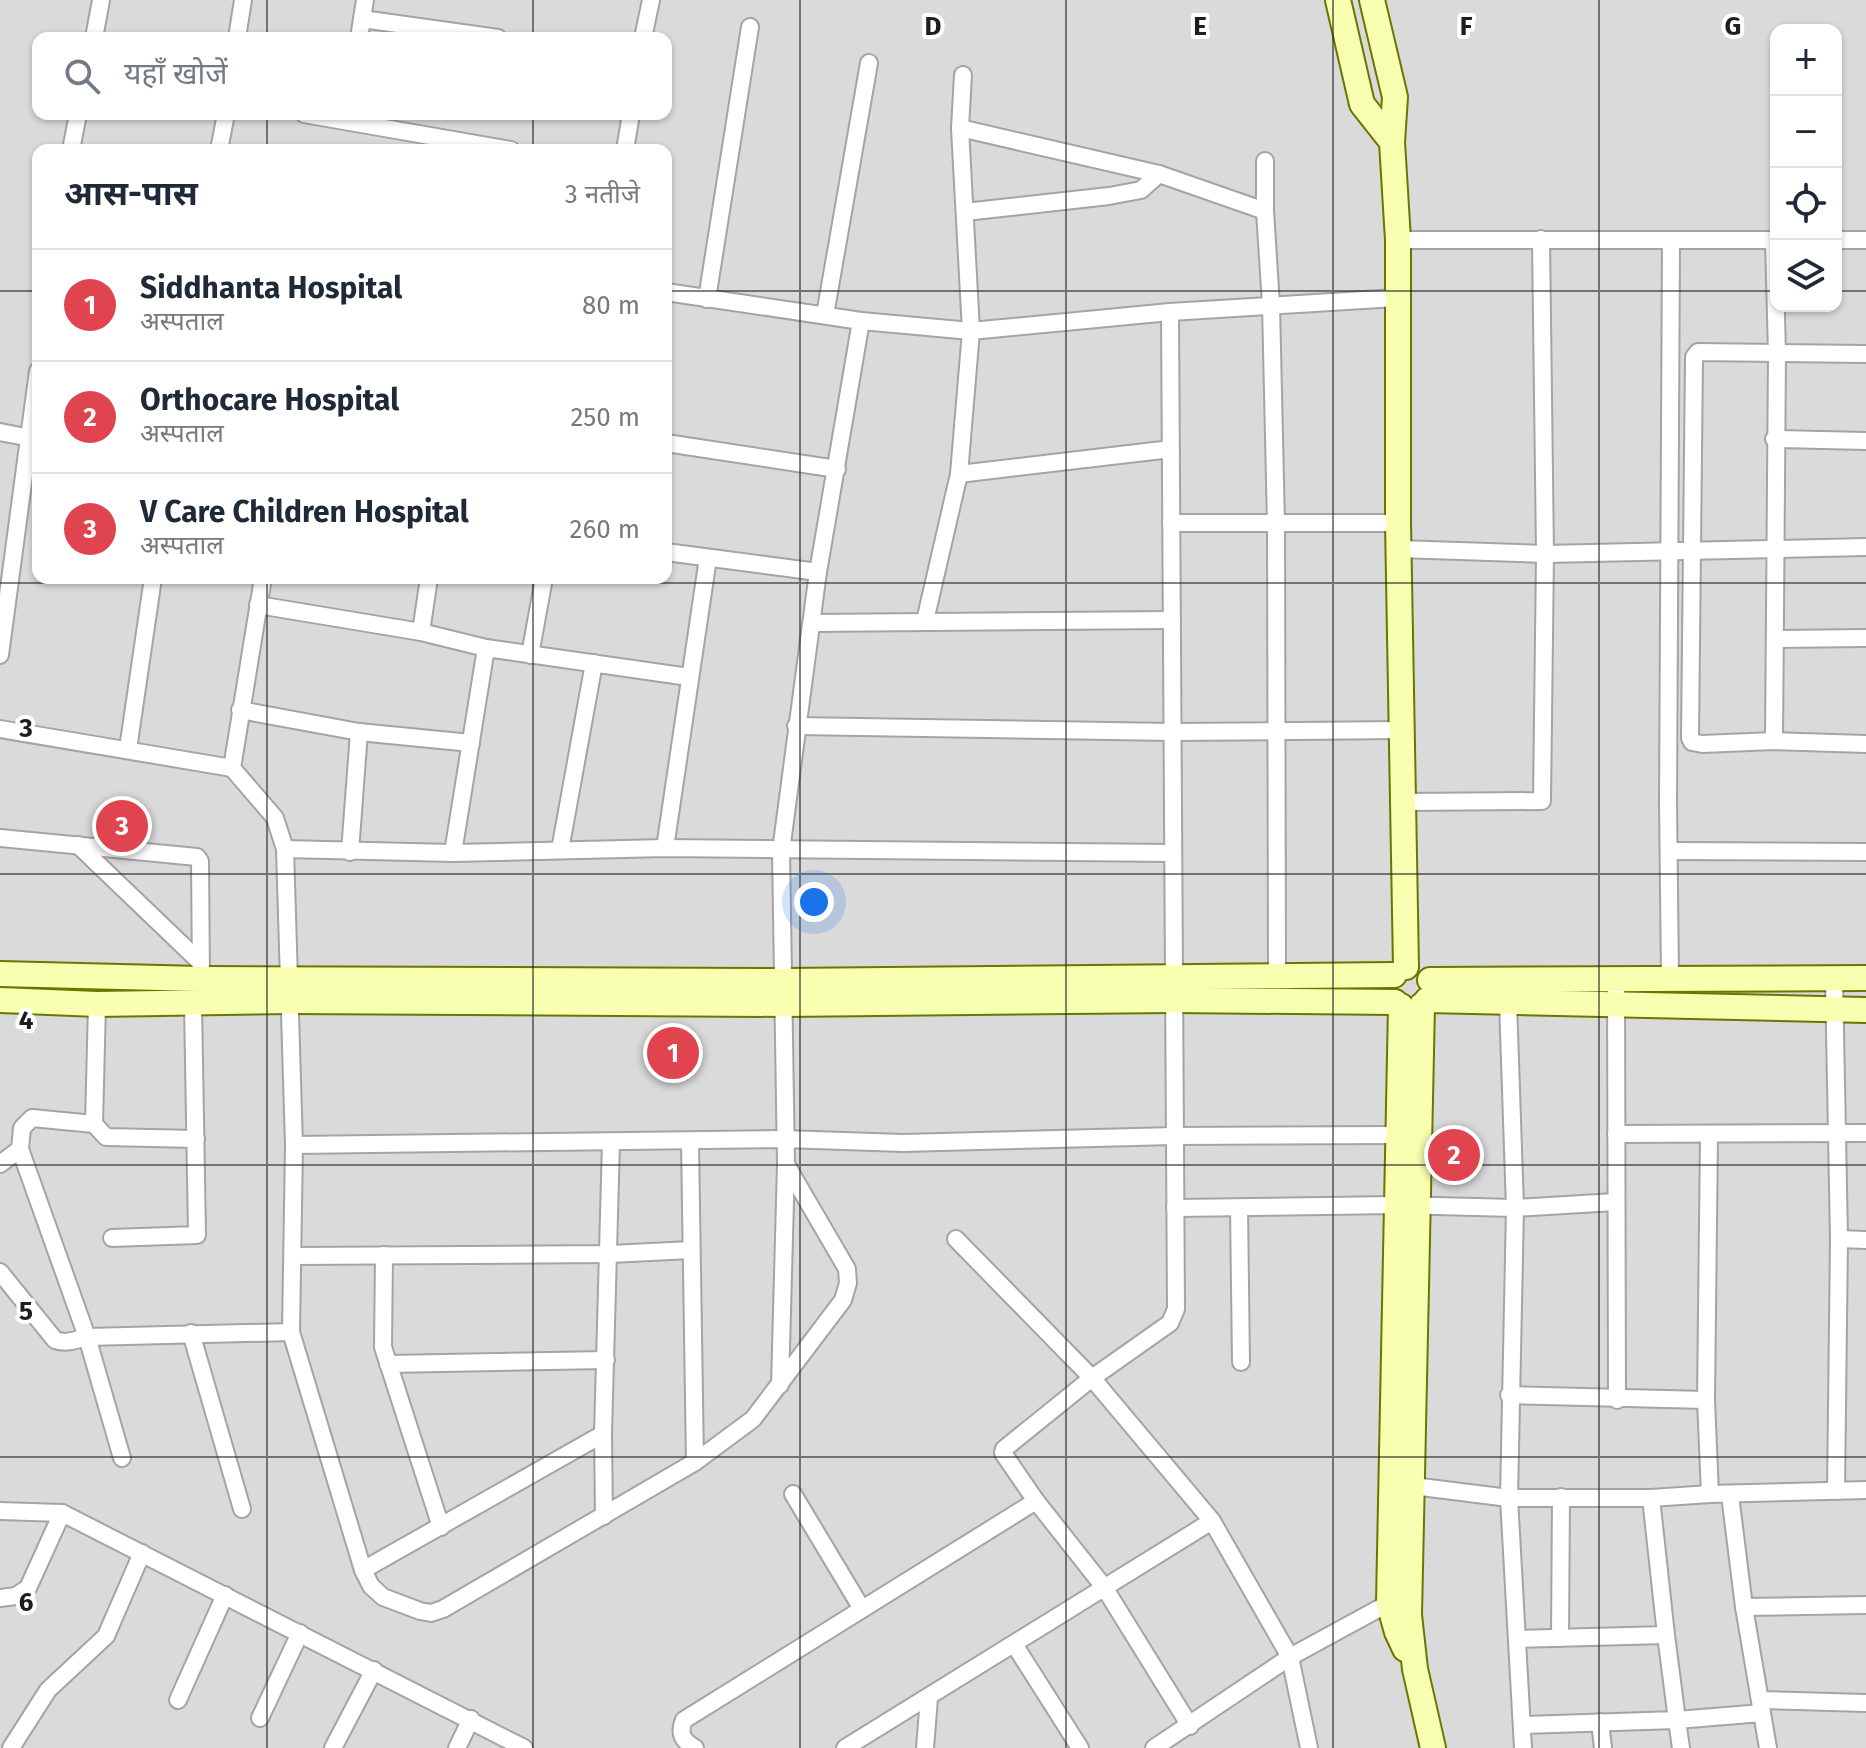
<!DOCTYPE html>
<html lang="hi">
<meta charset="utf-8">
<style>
:root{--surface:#fff;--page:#f6f6f7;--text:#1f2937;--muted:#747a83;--line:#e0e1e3;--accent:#0f766e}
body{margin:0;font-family:"Fira Sans","Noto Sans Devanagari",sans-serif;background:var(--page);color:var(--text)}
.controls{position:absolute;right:24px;top:24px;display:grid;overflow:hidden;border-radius:16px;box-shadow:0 2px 6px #0004}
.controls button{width:72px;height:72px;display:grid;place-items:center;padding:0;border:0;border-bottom:2px solid var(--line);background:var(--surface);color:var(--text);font:40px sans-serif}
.you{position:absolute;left:814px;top:902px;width:28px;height:28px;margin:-20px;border:6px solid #fff;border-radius:50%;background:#1a73e8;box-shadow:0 0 0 12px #1a73e833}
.badge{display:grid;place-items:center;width:52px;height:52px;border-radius:50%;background:var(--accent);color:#fff;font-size:26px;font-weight:700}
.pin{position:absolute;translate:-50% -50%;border:4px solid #fff;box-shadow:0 2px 8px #0006}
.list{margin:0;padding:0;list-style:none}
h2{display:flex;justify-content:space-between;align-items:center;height:104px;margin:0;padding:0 32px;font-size:34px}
h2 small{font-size:26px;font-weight:400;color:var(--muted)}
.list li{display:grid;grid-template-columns:52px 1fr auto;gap:24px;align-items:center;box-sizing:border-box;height:112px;padding:0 32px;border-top:2px solid var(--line)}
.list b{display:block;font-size:30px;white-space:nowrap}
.list p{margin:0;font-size:26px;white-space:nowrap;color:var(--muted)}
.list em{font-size:26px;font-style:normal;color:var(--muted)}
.icon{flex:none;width:44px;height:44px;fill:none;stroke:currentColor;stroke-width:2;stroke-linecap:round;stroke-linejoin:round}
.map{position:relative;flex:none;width:1866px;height:1748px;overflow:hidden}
.search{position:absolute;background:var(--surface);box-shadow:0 2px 6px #0004;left:32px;top:32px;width:640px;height:88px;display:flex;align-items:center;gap:20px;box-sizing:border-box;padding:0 28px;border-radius:16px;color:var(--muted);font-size:30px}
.panel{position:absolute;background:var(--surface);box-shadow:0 2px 6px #0004;left:32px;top:144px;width:640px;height:440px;border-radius:16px}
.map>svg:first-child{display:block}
</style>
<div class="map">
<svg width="1866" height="1748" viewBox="0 0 1866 1748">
<rect width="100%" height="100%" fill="#efebe1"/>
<path fill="#dbdada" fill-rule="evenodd" d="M0 0H1866V1748H0ZM1776 30H1836V306H1776ZM38 38H666V114H38ZM38 150H666V578H38Z"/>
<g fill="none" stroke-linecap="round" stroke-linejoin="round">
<defs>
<g id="street">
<path d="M362 19 498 38"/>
<path d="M94 38 101 0"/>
<path d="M237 38 243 0"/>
<path d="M359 38 365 0"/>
<path d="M643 38 651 0"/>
<path d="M304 114 511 150"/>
<path d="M960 128 1159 174 1265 211"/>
<path d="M71 150 78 114"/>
<path d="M219 150 226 114"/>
<path d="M625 150 631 114"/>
<path d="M1265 161V211L1271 305 1276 524 1277 977"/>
<path d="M965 212 1109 196 1141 190 1159 174"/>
<path d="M1398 240H1776"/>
<path d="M1836 240H1866"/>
<path d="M666 292 861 321 971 331 1170 312 1396 298"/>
<path d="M707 299 750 27"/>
<path d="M1170 312 1176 1309 1170 1323 1092 1378 1004 1449 1003 1453 1036 1501 1104 1587 1190 1726"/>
<path d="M825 315 869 63"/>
<path d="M1866 354 1698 352 1694 357 1690 738 1692 742 1702 744 1774 741 1866 744"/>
<path d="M0 432 36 439"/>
<path d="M1774 439 1866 441"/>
<path d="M666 443 837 469"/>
<path d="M959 474 1171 449"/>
<path d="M1171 523H1398"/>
<path d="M1399 549 1545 554 1866 547"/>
<path d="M666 552 818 572"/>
<path d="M263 578 232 768 275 818 285 849 294 1145 291 1332 363 1570"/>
<path d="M258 605 421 632 486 648 689 677"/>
<path d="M925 621 959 474 971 331 960 128 963 75"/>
<path d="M812 623 1172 620"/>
<path d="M421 632 429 578"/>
<path d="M1775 639 1866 638"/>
<path d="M0 655 38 371"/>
<path d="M530 655 544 578"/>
<path d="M240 710 359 732 471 743"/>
<path d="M796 726 1172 732 1403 730"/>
<path d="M0 729 232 768"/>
<path d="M1774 741 1777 354 1774 240"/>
<path d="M128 749 153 578"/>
<path d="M1404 802 1542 801 1545 554 1541 239"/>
<path d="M0 838 197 857 200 861 201 979"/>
<path d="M78 845 200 962"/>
<path d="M665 848 708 558"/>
<path d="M285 849 453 853 665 848 1172 853"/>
<path d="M560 850 594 663"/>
<path d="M1669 851 1866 852"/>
<path d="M350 852 359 732"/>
<path d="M453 853 486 648"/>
<path d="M1670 977 1668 803 1671 242"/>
<path d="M1616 978 1617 1400"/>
<path d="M1834 978 1839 1239 1836 1491"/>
<path d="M1508 1002 1515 1208 1509 1498 1523 1748"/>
<path d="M97 1004 94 1124 106 1137 196 1139"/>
<path d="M94 1124 32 1118 22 1128 20 1149 87 1337 122 1458"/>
<path d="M1616 1134 1866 1133"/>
<path d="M1709 1135 1706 1400 1710 1494"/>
<path d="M690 1141 695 1462"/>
<path d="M294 1145 784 1139 903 1143 1174 1136 1398 1135"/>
<path d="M0 1164 20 1149"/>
<path d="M1175 1208 1396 1205 1515 1208 1615 1202"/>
<path d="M1239 1208 1241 1362"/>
<path d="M112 1238 197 1235 193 1003"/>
<path d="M956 1239 1092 1378 1212 1521 1290 1657 1309 1748"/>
<path d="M1839 1239 1866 1240"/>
<path d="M384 1255 383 1347 441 1527"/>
<path d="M293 1256 610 1254 691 1250"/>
<path d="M0 1272 55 1340C66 1344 76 1340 87 1337L291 1332"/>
<path d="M191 1333 242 1509"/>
<path d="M388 1364 606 1360"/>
<path d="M780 1385 786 1164 781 851 818 572 861 321"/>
<path d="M1509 1395 1706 1400"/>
<path d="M603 1434 363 1570 371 1586 383 1597 420 1611 431 1613 443 1609 695 1462 753 1419 843 1300 848 1283 847 1269 787 1166"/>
<path d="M1405 1485 1509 1498H1651L1710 1494 1866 1490"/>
<path d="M793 1494 862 1609"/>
<path d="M1730 1495 1744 1607 1866 1605"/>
<path d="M0 1511 62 1513 524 1748"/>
<path d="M604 1516 603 1434 611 1142"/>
<path d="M0 1598 16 1596 28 1588 62 1513"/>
<path d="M1744 1607 1768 1748"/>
<path d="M1560 1638 1561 1497"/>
<path d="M1517 1639 1666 1635 1651 1498"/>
<path d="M1014 1644 1080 1748"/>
<path d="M178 1700 225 1595"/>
<path d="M1761 1700 1866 1703"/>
<path d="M260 1718 300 1633"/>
<path d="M1600 1722 1603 1748"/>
<path d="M1522 1725 1677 1720 1666 1635"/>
<path d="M11 1748 48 1690 106 1636 142 1553"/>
<path d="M333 1748 374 1670"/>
<path d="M457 1748 471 1719"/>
<path d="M695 1748C683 1741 678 1734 684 1720L1036 1501"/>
<path d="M845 1748 1212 1521"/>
<path d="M925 1748 929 1698"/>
<path d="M1154 1748 1290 1657 1389 1603"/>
<path d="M1681 1748 1677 1720 1762 1713"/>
</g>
<g id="secondary">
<path d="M1338 0 1362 104 1392 142"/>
<path d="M1372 0 1395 97 1392 142 1398 240V523L1406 967"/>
<path d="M0 974 201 979 784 981 1394 975"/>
<path d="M1430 980 1866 978"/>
<path d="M0 1000 97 1004 290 1001 784 1004 1174 1000 1395 1002"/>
<path d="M1427 1000 1866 1010"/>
<path d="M1422 1005 1409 1615 1415 1669 1433 1748"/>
<path d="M1401 1006 1389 1603 1397 1632 1405 1649"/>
</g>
</defs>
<use href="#street" stroke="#a4a4a4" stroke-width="20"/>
<use href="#secondary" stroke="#667800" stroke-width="28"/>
<use href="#street" stroke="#fff" stroke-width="16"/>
<use href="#secondary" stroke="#f8ffb0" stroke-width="24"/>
</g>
<path fill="none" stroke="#1d1d1d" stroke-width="2" stroke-opacity="0.55" d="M267 0V38M533 0V38M800 0V1748M1066 0V1748M1333 0V1748M1599 0V1748M267 114V150M533 114V150M0 291H38M666 291H1776M1836 291H1866M267 578V1748M533 578V1748M0 583H1866M0 874H1866M0 1165H1866M0 1457H1866"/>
<g font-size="26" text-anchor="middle" font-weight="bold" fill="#1d1d1d" stroke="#fff" stroke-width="8" stroke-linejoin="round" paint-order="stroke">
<text x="933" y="35">D</text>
<text x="1200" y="35">E</text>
<text x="1466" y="35">F</text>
<text x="1733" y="35">G</text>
<text x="26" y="737">3</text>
<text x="26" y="1029">4</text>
<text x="26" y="1320">5</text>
<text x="26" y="1611">6</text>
</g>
</svg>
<div class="controls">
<button>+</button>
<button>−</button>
<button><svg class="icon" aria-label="locate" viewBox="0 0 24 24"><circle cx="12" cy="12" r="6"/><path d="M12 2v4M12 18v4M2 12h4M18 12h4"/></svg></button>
<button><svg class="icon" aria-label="layers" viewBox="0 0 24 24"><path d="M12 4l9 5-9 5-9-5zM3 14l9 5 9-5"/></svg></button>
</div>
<div class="you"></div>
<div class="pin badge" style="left:673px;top:1053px;background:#e0444e">1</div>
<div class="pin badge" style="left:1454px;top:1155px;background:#e0444e">2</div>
<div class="pin badge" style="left:122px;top:826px;background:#e0444e">3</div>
<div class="search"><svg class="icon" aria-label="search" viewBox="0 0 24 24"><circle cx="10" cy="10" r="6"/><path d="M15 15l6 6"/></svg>यहाँ खोजें</div>
<section class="panel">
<h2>आस-पास<small>3 नतीजे</small></h2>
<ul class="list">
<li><span class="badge" style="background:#e0444e">1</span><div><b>Siddhanta Hospital</b><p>अस्पताल</p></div><em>80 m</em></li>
<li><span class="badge" style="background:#e0444e">2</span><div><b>Orthocare Hospital</b><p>अस्पताल</p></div><em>250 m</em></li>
<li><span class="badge" style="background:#e0444e">3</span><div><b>V Care Children Hospital</b><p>अस्पताल</p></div><em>260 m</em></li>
</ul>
</section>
</div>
